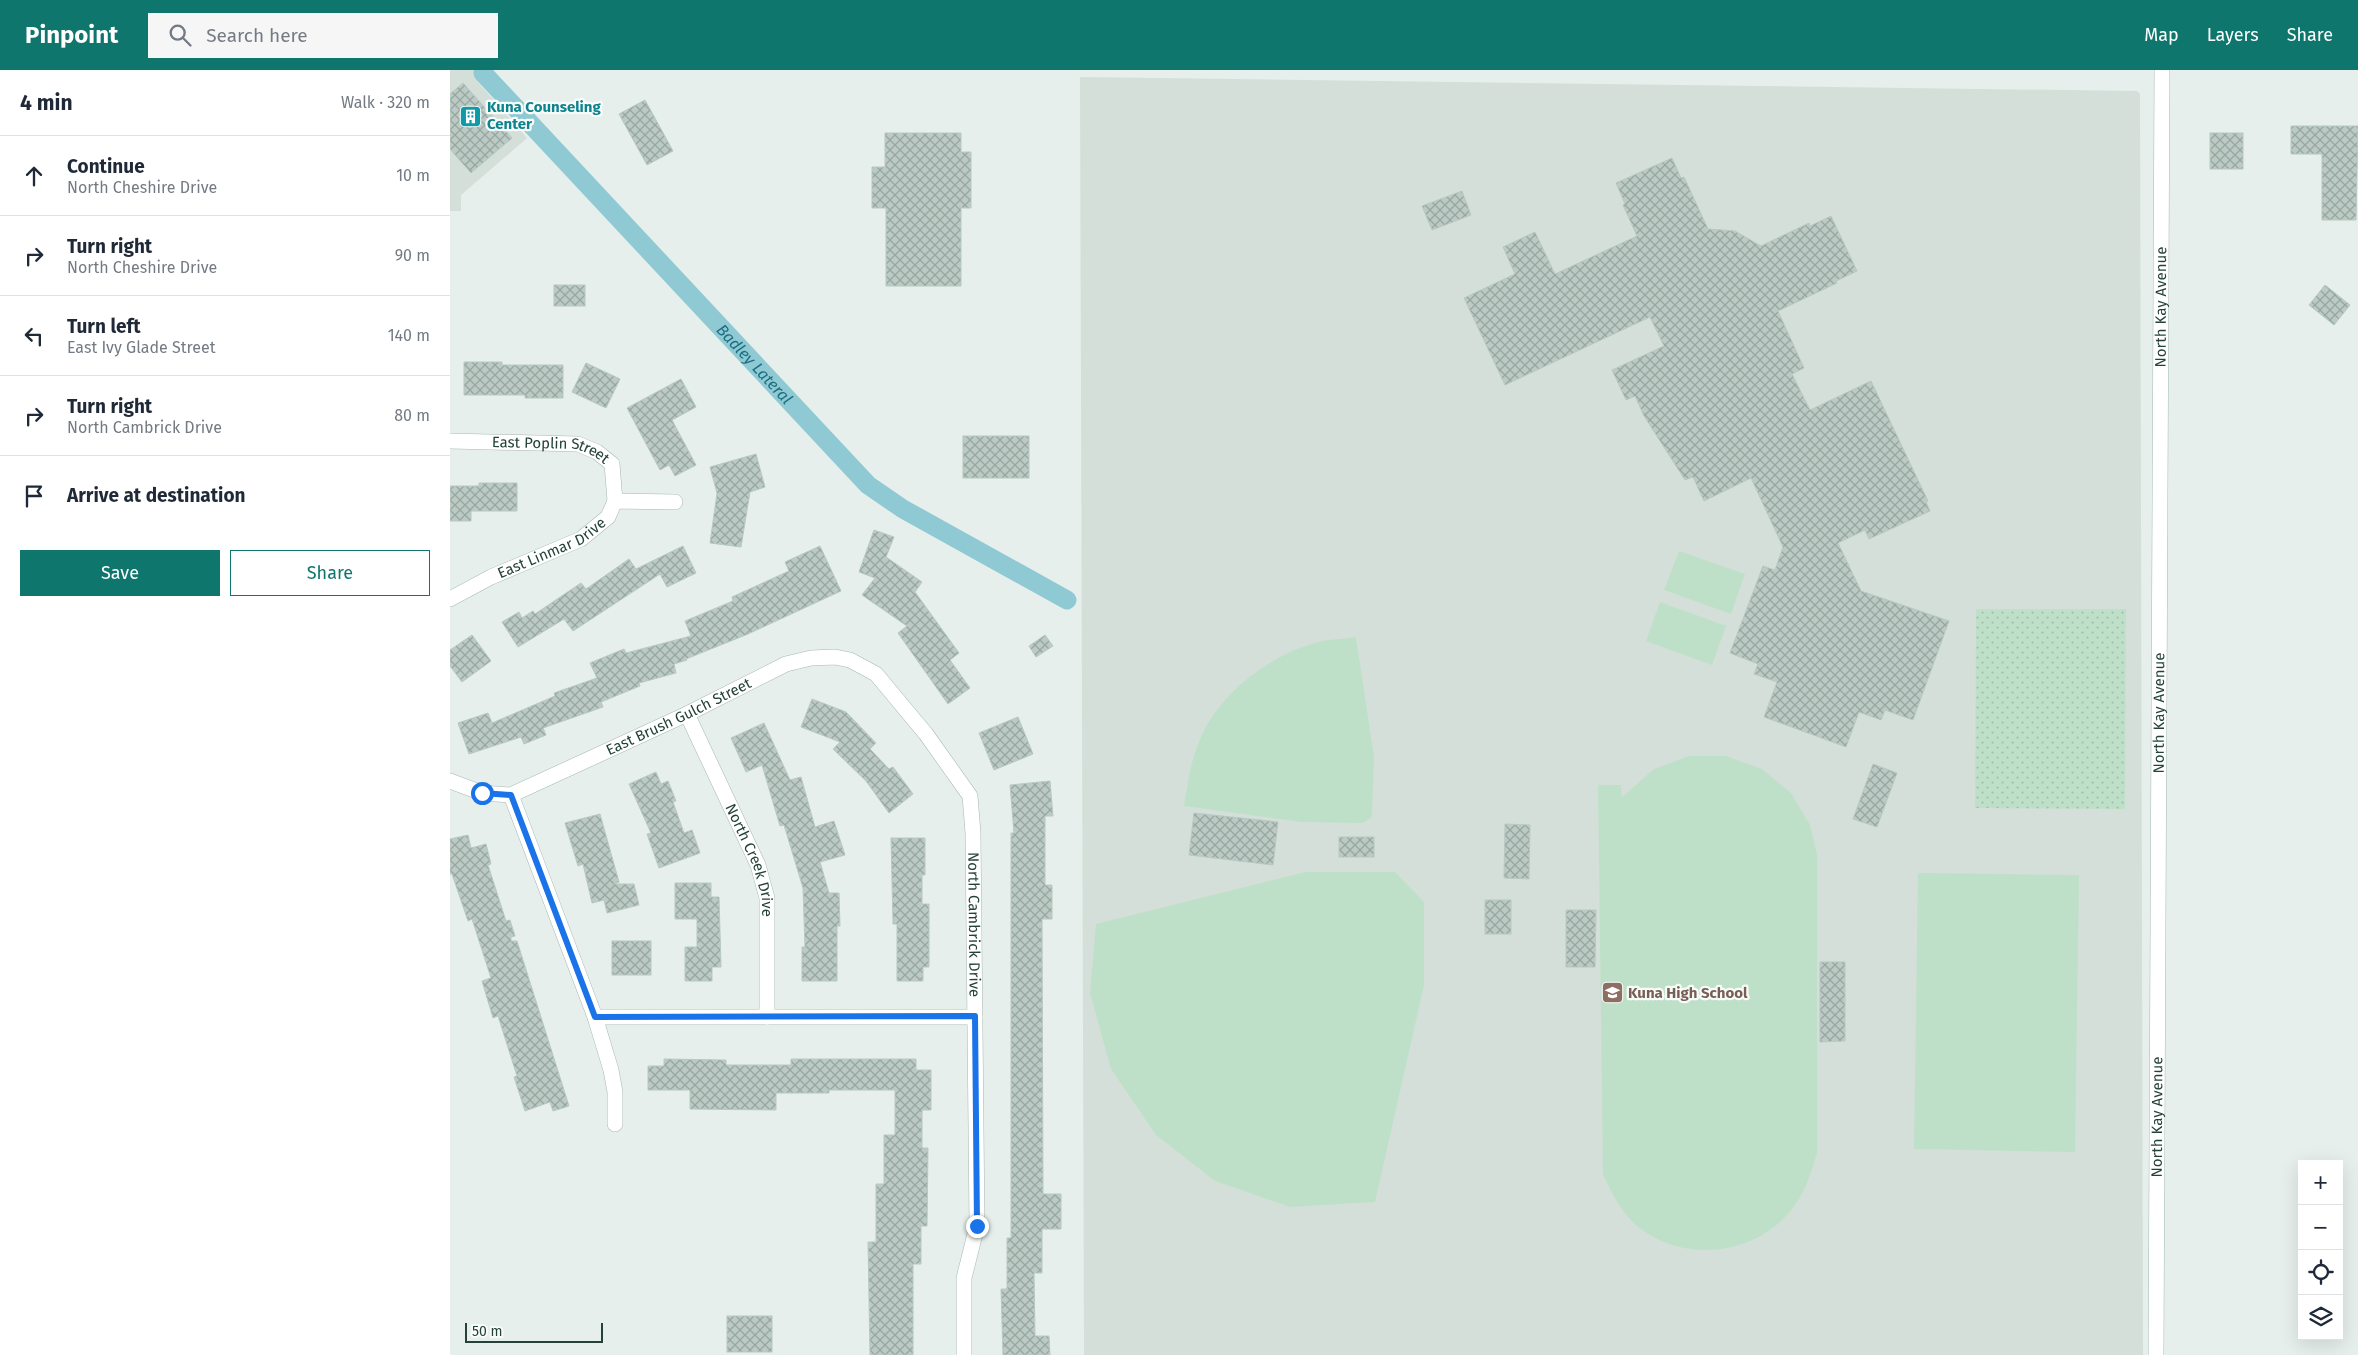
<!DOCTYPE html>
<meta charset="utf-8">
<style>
:root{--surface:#fff;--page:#f6f6f7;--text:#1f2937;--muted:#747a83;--line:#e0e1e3;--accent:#0f766e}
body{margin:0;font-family:"Fira Sans",sans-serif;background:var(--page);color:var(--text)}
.controls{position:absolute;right:15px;bottom:15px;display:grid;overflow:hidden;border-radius:0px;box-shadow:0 5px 20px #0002}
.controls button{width:45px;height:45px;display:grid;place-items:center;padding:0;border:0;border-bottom:1px solid var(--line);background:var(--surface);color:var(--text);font:25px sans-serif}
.scale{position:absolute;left:15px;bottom:12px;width:138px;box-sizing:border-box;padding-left:5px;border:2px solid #24423a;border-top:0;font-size:14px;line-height:18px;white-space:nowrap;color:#24423a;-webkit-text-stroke:4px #f7fbf9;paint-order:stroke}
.stop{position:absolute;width:15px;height:15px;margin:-11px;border:4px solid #1a73e8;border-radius:50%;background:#fff}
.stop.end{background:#1a73e8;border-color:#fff;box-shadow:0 1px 5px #0008}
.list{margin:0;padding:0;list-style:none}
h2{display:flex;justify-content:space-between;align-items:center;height:65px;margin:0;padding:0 20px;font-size:21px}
h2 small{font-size:16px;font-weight:400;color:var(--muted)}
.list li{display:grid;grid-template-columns:32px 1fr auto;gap:15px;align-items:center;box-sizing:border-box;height:80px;padding:0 20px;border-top:1px solid var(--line)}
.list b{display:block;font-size:19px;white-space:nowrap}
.list p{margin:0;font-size:16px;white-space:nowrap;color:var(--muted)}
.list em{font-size:16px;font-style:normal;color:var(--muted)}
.actions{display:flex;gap:10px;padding:15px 20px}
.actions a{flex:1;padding:11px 0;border:1px solid var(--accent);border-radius:0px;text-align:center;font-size:18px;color:var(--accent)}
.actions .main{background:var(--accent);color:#fff}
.icon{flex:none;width:28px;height:28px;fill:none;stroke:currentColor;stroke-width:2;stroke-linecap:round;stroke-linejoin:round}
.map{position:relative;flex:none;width:1908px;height:1285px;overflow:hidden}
header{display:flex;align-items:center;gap:30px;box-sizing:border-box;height:70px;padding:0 25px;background:var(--accent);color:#fff}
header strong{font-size:24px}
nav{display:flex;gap:28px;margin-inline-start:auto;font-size:18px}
.search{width:350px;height:45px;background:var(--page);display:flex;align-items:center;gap:12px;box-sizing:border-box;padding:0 18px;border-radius:0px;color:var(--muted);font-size:19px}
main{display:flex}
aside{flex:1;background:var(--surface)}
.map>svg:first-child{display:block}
</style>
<header>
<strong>Pinpoint</strong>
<div class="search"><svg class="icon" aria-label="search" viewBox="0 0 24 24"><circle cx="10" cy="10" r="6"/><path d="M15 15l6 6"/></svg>Search here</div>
<nav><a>Map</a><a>Layers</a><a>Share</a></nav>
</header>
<main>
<aside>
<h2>4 min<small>Walk · 320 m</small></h2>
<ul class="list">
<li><svg class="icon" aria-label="ahead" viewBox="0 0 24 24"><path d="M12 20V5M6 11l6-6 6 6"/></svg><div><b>Continue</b><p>North Cheshire Drive</p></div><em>10 m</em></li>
<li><svg class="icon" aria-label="right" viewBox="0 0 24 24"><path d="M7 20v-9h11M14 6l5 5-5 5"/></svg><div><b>Turn right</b><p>North Cheshire Drive</p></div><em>90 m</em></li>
<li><svg class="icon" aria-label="left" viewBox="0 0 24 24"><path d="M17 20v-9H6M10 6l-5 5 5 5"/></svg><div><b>Turn left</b><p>East Ivy Glade Street</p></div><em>140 m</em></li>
<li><svg class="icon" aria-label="right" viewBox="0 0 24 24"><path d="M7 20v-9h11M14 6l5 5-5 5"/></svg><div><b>Turn right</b><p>North Cambrick Drive</p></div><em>80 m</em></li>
<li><svg class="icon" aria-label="arrive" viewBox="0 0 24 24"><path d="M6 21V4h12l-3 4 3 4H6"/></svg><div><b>Arrive at destination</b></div></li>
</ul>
<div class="actions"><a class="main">Save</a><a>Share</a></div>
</aside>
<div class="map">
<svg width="1908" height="1285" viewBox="0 0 1908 1285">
<defs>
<pattern id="park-dots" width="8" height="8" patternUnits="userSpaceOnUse" patternTransform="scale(1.25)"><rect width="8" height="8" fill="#bfe0c8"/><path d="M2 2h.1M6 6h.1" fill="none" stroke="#a4c1ad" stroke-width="1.8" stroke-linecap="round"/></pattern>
<pattern id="building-cross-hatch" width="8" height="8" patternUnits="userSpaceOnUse" patternTransform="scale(1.25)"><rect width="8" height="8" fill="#bbcac4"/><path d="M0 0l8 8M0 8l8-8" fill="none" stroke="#98a6a0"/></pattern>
</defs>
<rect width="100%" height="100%" fill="#e6efeb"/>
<g fill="#d4dfda">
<path d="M0 0H26L27 11 77 68 11 125V141H0Z"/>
<path d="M630 7 1687 21 1690 24 1693 1285H634Z"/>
</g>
<g fill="#bfe0c8">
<path d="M1229 481 1295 504 1281 544 1214 520Z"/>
<path d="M1210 532 1276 556 1262 595 1196 571Z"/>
<path d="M906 567 924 687 922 747 913 753 852 752 734 736C738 712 741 688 752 665 772 620 825 582 872 571 883 569 895 569 906 567Z"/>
<path d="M1239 686H1276L1312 699 1341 723 1360 755 1367 784V1083C1362 1100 1356 1120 1345 1135 1311 1184 1239 1194 1192 1160 1173 1146 1163 1125 1153 1105L1148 715H1171L1172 727 1204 699Z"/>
<path d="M855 802H945L974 832V915L925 1132 840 1137 765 1111 706 1065 661 999 640 923 646 854Z"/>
<path d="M1468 803 1629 805 1625 1082 1464 1079Z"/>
</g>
<path fill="url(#park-dots)" d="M1526 539H1676L1675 739 1525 738Z"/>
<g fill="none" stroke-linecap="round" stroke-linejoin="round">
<path stroke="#8ec9d4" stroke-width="19" id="s1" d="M33 3 418 415 453 439 617 530"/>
</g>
<g fill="url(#building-cross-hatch)" stroke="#b8c9c2">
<path d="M13 13 62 68 21 103 0 79V24Z"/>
<path d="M195 30 223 81 197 95 169 44Z"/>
<path d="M1841 56H1908L1906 150H1872V84H1841Z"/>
<path d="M435 63H511V82H521V138H511V216H436V138H422V97H435Z"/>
<rect x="1760" y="63" width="33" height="36"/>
<path d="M1222 88 1231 108 1234 107 1258 159 1285 161 1311 176 1359 153 1360 156 1381 146 1407 201 1386 211 1387 213 1328 241 1354 298 1342 304 1360 340 1421 311 1478 431 1476 432 1480 441 1419 469 1415 460 1388 473 1411 521 1499 551 1463 650 1435 640 1431 650 1409 642 1396 677 1314 647 1327 612 1304 604 1308 594 1280 583 1313 496 1325 500 1333 477 1301 408 1254 431 1243 407 1235 410 1194 346 1185 326 1176 330 1162 300 1214 276 1200 247 1055 315 1014 228 1065 204 1053 177 1085 162 1105 204 1187 166 1173 135 1175 134 1166 113Z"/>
<path d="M1012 121 1021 145 982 160 972 136Z"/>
<rect x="104" y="215" width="31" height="21"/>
<path d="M1875 215 1900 235 1884 255 1859 235Z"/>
<path d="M14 292H52V295H113V328H75V325H14Z"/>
<path d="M136 293 170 309 156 338 122 322Z"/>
<path d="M231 309 246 337 222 350 246 395 225 406 219 395 210 400 177 338Z"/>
<rect x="513" y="366" width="66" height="42"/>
<path d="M306 384 315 417 300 422 291 477 260 473 267 423 260 397Z"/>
<path d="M29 413H67V441H21V451H0V416H29Z"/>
<path d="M424 460 444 467 436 487 472 512 465 522 509 583 500 590 520 618 498 634 448 563 457 556 412 525 425 508 409 502Z"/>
<path d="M233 476 246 503 217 517 210 504 123 561 114 549 68 577 52 552 69 542 72 548 83 541 85 544 131 513 136 519 179 489 186 499Z"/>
<path d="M370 476 391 521 298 564 236 589 237 590 224 594 226 603 189 613 190 616 151 632 153 637 93 658 96 665 74 674 71 667 19 684 8 653 38 643 42 653 105 626 104 623 147 608 140 593 174 579 176 583 241 566 235 551 283 531 282 527 339 501 335 492Z"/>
<path d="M22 565 41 591 12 612 0 596V580Z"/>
<path d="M595 565 603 576 586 587 579 576Z"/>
<path d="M362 629 396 642 426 673 420 679 439 699 443 697 463 724 439 743 416 711 383 679 390 672 351 657Z"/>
<path d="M568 647 583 684 544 700 529 663Z"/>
<path d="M314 653 340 710 351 707 365 757 384 751 395 785 370 792 379 823H389L390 856H387V911H352V877H355L353 818 334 755 330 756 312 695 296 702 281 668Z"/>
<path d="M1423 694 1447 703 1427 757 1403 749Z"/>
<path d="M206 702 211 714 218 711 226 731 223 732 234 763 242 760 250 783 209 798 197 764 201 763 179 714Z"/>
<path d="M600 711 603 746H595V815H602V849H592L593 1124H611V1159H592V1203H584L585 1266H599L600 1285H553L551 1219H557V1168H561V763H564L560 715Z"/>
<path d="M744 743 828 752 823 795 739 785Z"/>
<path d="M150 744 169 812 164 814H184L189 835 157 843 154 830 142 833 133 794 128 796 115 753Z"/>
<path d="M1055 754 1080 755 1079 809 1054 808Z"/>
<path d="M18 765 21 778 36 774 41 794 38 795 56 851 60 850 65 866 61 867V871H67L119 1036 103 1041 100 1032 75 1041 64 1007 67 1006 48 946 43 948 32 911 41 908 22 849 18 851 2 804H0V769Z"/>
<rect x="889" y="767" width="35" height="20"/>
<path d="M441 768H475V805H472V834H479V897H473V911H447V854H443Z"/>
<path d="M225 813H261V827H269L271 897H262V911H235V877H247V849H225Z"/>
<rect x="1035" y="830" width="26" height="34"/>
<path d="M1116 840H1146L1145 897H1116Z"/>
<rect x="162" y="871" width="39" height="34"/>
<path d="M1370 892H1395V971L1370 972Z"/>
<path d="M214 989 276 990V995H341V989H466V1000H481V1040H472V1078H478L477 1156H471V1194H463V1285H420L418 1172H426V1114H434V1065H445V1020H379V1023H326V1040L240 1039V1020H198V996H214Z"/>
<rect x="277" y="1246" width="45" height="36"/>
</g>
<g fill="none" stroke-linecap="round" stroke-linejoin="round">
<defs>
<g id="street">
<path id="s2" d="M0 371 128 374 147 382 162 394 165 431"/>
<path id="s3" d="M0 529 41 507 131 469 158 447 165 431 225 432"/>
<path id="s4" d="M237 644 308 795 317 828V947"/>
<path d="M0 711 32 723 61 725 145 947 161 1000 165 1022V1054"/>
<path id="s5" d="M61 725 237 644 336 594 361 588 385 587 400 590 426 604 476 664 520 726 523 763 527 1156 514 1208V1285"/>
<path d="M145 947H525"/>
</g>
<g id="secondary">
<path id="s6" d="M1706 1285 1712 0"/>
</g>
</defs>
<use href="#street" stroke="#a8b8b2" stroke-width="16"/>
<use href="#secondary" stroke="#a4bbb3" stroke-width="16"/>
<use href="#street" stroke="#fff" stroke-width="15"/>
<use href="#secondary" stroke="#fff" stroke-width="15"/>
</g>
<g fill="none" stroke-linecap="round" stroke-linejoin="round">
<path stroke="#1a73e8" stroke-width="6" d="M32 723 61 725 145 947 525 946 527 1156"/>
</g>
<defs>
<symbol id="building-square" viewBox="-11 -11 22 22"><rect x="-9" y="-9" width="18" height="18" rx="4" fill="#0f9aa8" stroke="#f7fbf9"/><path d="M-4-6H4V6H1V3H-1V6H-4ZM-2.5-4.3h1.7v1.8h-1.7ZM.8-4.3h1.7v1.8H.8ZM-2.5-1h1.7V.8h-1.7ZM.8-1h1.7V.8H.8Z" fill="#fff"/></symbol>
<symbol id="school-square" viewBox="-11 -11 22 22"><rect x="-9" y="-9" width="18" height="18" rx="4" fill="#8d6e63" stroke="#f7fbf9"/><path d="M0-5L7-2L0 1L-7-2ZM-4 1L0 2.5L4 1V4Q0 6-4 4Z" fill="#fff"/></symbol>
</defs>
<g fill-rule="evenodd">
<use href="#building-square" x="8" y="34" width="25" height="25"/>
<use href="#school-square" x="1150" y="910" width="25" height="25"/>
</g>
<g text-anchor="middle" stroke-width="4.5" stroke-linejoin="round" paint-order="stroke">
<g font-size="15" font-weight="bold" fill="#0d838f" stroke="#f7fbf9" text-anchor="start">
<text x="37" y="42">Kuna Counseling<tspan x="37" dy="17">Center</tspan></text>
</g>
<g font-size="15" fill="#24423a" stroke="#f7fbf9">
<text dy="5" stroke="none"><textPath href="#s6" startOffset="1048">North Kay Avenue</textPath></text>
<text dy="5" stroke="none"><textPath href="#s2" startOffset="102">East Poplin Street</textPath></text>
<text dy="5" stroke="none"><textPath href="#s3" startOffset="114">East Linmar Drive</textPath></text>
<text dy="5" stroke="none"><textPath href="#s6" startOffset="642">North Kay Avenue</textPath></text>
<text dy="5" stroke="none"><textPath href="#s5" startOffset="185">East Brush Gulch Street</textPath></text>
<text dy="5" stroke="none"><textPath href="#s4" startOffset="160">North Creek Drive</textPath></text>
<text dy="5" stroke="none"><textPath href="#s5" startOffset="682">North Cambrick Drive</textPath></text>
<text dy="5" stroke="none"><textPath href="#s6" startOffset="238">North Kay Avenue</textPath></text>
</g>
<g font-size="15" font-weight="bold" fill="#785e54" stroke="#f7fbf9" text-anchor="start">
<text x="1178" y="928">Kuna High School</text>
</g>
<g font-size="16" font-style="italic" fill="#1c6f80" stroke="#f7fbf9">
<text dy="6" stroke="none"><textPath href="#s1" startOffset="398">Badley Lateral</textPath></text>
</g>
</g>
</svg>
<div class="controls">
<button>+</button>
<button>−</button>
<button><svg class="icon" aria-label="locate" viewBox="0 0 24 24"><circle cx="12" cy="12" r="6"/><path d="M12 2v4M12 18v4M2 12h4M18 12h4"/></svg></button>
<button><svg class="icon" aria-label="layers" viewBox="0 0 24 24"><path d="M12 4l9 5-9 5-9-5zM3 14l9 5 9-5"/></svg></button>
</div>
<div class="scale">50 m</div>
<div class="stop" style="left:32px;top:723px"></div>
<div class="stop end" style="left:527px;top:1156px"></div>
</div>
</main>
